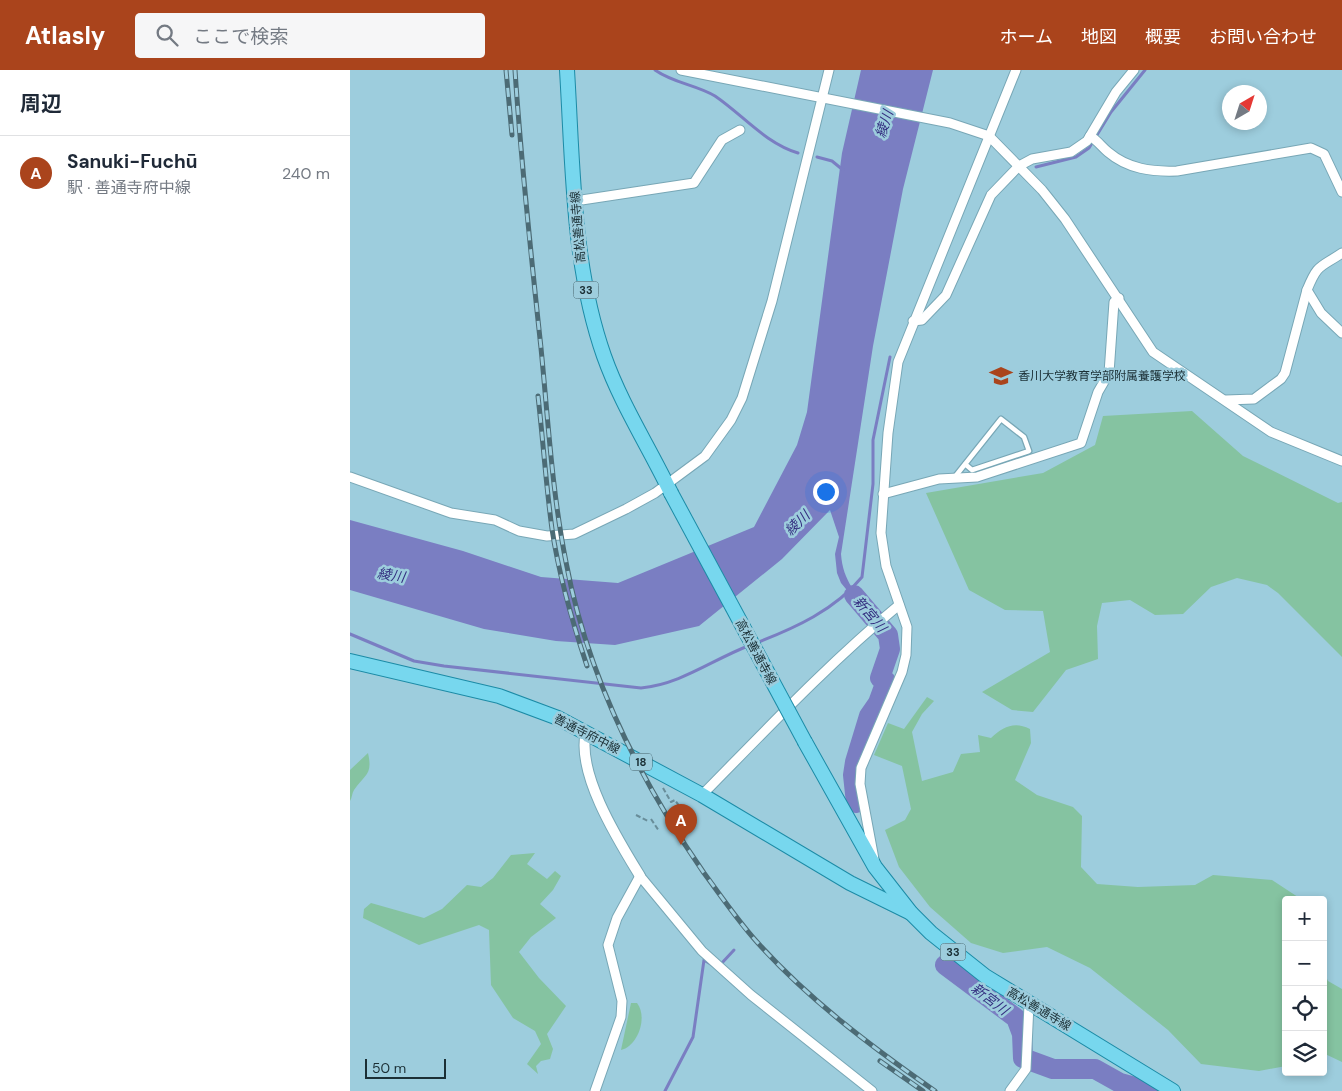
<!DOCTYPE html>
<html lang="ja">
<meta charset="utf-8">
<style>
:root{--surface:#fff;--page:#f6f6f7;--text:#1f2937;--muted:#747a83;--line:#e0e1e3;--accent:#aa441c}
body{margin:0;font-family:"DM Sans","Noto Sans JP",sans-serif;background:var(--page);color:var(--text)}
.controls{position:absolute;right:15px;bottom:15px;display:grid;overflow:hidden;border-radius:5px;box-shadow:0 2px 8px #0003}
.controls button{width:45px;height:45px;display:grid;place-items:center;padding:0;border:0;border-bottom:1px solid var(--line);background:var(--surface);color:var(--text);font:25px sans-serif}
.compass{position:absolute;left:872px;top:15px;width:45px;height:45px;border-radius:50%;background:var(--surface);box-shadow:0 2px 8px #0003;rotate:39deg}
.scale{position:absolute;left:15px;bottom:12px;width:81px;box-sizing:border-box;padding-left:5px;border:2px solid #1b2f35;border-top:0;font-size:14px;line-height:18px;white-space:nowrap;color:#1b2f35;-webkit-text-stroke:4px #9dcddd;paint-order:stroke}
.you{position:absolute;left:475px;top:421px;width:18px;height:18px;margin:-12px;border:4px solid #fff;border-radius:50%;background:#1a73e8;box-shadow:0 0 0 8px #1a73e833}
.badge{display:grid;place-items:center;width:32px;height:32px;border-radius:50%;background:var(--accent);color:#fff;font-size:16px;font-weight:700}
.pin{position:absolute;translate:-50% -41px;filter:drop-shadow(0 1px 2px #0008)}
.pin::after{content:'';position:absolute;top:26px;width:18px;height:15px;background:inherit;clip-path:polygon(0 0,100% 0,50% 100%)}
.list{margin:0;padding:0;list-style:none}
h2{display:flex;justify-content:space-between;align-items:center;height:65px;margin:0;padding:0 20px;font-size:21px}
h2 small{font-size:16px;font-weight:400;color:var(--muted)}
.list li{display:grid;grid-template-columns:32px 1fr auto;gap:15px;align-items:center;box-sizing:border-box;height:75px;padding:0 20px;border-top:1px solid var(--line)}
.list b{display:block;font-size:19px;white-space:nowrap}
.list p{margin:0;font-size:16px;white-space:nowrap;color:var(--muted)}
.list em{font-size:16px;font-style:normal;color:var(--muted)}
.icon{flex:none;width:28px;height:28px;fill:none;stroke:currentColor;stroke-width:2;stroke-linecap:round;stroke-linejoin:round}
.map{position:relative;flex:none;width:992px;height:1021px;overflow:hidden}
header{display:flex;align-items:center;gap:30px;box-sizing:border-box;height:70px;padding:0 25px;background:var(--accent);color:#fff}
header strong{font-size:24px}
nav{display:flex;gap:28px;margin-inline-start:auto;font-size:18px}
.search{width:350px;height:45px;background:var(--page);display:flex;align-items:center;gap:12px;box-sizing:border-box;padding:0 18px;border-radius:5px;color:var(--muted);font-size:19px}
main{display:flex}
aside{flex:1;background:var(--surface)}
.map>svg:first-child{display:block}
</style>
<header>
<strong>Atlasly</strong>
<div class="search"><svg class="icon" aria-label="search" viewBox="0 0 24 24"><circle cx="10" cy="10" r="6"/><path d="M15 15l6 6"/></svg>ここで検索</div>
<nav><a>ホーム</a><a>地図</a><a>概要</a><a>お問い合わせ</a></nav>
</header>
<main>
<aside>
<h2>周辺<small></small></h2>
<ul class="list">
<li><span class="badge">A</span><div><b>Sanuki-Fuchū</b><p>駅 · 善通寺府中線</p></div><em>240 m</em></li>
</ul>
</aside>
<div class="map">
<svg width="992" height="1021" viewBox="0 0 992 1021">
<rect width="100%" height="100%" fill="#9dcddd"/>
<g fill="#85c3a1">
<path d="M842 341 893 386 988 433 992 432V587L928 523 917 515 887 508 861 517 833 544 805 545 780 530 752 533 747 556 748 589 716 600 683 642 662 640 632 622 700 582 693 541 655 540 619 520 576 423 693 403 745 375 753 346Z"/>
<path d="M577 627 584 631 572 644 562 662 572 711 603 702 611 684 630 682 628 665 641 668C653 657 664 651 680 659L681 673 665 710 687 725 723 737 732 746 731 797 747 814 788 817 845 815 863 805 922 810 951 829 936 830V996L909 1001 851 994 818 960 740 898 697 877 653 883 621 873 580 837 549 797 535 760 555 750 561 739 552 696 524 685 538 653 554 659Z"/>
<path d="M18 683C23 705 15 704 4 720 2 723 2 728 0 731V700Z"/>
<path d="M185 783 177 794 197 809 205 801 211 806 203 820 190 834 206 848 181 867 169 882 189 908 216 936 197 964 203 979 200 989 191 991 186 996 188 1004 177 994 191 974 185 961 163 948 141 915 139 860 129 855 69 875 13 848 14 839 21 833 74 848 92 839 117 815 131 817 143 808 161 785Z"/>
<path d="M973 900 978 911 992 919V992L973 983Z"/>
<path d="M281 933H287C298 947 288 976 271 980Z"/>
</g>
<path fill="#7a7ec2" d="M511 0H583L553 119 523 276 491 484C493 512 507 524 523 545L520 548 491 513 487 503 485 484 489 467 480 440 432 489 349 556 265 575 206 571 134 559 0 520V450L113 481 191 507 268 513 404 457 447 375 457 342 492 83Z"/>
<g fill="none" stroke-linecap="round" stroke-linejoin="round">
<g stroke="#7a7ec2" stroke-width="3">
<path d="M305 0C323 13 347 15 365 26 393 45 415 73 448 83"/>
<path d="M467 87 482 91 493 100"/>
<path d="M686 97 726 87 739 78 761 42 795 0"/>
<path d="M0 564 64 591 94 596 291 618C331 614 362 590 398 576"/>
<path d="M406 573C445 558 485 540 512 507L523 414V370L540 287"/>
<path d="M371 894 384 880"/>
<path d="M315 1021 343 967 354 890 364 896"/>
</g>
<g stroke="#7a7ec2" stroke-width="20">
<path d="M504 525 538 565 540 579 530 608 536 611 528 633 519 646 505 692 503 705 506 733"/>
<path d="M595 895 666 948 672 964 673 988 703 999H745L770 1013 799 1021"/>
</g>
<defs>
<path id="service" d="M604 408 651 349 674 367 679 381 622 400 615 394"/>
<g id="minor">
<path d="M331 0 600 53 639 66 692 120 715 149 803 282 921 362 992 391"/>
<path d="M740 66C747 70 751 76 758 82 778 99 802 102 827 101L961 78 974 84 992 122"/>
<path d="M225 131 344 113 372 70 390 60"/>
<path d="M992 183C970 198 968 193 957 220L971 243 992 263"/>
<path d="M563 251 572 250 596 225 641 125 669 96 682 89 721 82 737 71 766 22 784 0"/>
<path d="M876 330 904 329 931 309 935 303 957 220"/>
<path d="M0 407 101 443 145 450 169 461 197 466 224 464 276 439 305 423 355 386 381 350 392 328 422 231 479 0"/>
<path d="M533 424 589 409 627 407 731 373 748 322 759 303 764 232 769 228"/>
<path d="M352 725C416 660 479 593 549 535"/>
<path d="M524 789 510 714 511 698 552 602 556 585 557 557 536 496 531 463 538 363 548 292 666 0"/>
<path d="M245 1021 271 947 272 931 258 875 267 848 290 806 352 881 401 925 522 1021"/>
<path d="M660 1021 676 999 679 934"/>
</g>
<path id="tertiary" d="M236 662C226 703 268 770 290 806"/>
<g id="primary">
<path d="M217 0C223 96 222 195 254 286 271 334 299 377 321 423"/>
<path d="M0 591 149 626 208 648 352 725 500 813 561 843"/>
<path d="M455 672 525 797 561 843 581 863 635 906 823 1021"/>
</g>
</defs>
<use href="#service" stroke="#78a7b6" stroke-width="7"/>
<use href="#minor" stroke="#78a7b6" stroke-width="11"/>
<use href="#tertiary" stroke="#78a7b6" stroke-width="12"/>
<use href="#primary" stroke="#1c8ba6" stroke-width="16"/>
<g stroke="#688d99" stroke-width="2" stroke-dasharray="5 2.5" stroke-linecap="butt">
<path d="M313 718 321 732 325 730 332 740"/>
<path d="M286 745 298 751"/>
<path d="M301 749 309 761"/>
</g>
<use href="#service" stroke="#fff" stroke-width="4.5"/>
<use href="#minor" stroke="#fff" stroke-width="9"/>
<use href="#tertiary" stroke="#fff" stroke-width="10"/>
<use href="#primary" stroke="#77d7ee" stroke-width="14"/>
<defs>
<g id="rail">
<path d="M156 0 162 65"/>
<path d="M165 0C171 93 181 185 191 278 198 349 202 422 216 492 237 605 289 709 354 803 371 826 388 851 407 872 459 930 522 977 585 1021"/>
<path d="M188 326C193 370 196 415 202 459 209 506 222 551 237 596"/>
<path d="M530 991 573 1021"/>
</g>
</defs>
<use href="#rail" stroke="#4c6b75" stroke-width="5"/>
<use href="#rail" stroke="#9dcddd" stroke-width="3" stroke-dasharray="9" stroke-linecap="butt"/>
<defs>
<path id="primary-bridge" d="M321 423 455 672"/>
</defs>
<use href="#primary-bridge" stroke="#1c8ba6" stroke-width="16" stroke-linecap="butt"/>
<use href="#primary-bridge" stroke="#77d7ee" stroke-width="14"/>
</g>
<defs>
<symbol id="school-bare" viewBox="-9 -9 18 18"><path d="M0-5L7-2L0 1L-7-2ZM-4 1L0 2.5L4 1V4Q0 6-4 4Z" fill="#aa441c" stroke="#9dcddd" stroke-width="2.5" paint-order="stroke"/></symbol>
</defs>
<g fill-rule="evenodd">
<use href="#school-bare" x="635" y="290" width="32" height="32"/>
</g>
<g text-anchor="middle" stroke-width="5" stroke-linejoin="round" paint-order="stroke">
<g fill="#9dcddd" stroke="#425e67" stroke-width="1">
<rect x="223.5" y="211.5" width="25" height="17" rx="4"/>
<rect x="280" y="683.5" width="22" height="17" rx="4"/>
<rect x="590.5" y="873.5" width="25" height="17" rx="4"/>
</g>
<g font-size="11" font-weight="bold" fill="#1b2f35">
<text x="236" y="224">33</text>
<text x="291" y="696">18</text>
<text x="603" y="886">33</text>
</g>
<g font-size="12" fill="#1b2f35" stroke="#9dcddd">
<text transform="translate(228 157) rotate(-95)" y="4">高松善通寺線</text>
<text transform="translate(406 582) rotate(62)" y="4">高松善通寺線</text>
<text transform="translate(237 664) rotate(27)" y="4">善通寺府中線</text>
<text transform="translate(689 939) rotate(31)" y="4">高松善通寺線</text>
</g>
<g font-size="12" fill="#1b2f35" stroke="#9dcddd" text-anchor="start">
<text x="668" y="310">香川大学教育学部附属養護学校</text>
</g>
<g font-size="14" font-style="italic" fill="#342f80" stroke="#9dcddd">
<text transform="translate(534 54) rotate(-72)" y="5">綾川</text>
<text transform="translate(447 453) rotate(-44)" y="5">綾川</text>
<text transform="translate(41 505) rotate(9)" y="5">綾川</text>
<text transform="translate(520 544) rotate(50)" y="5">新宮川</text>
<text transform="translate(640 929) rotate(37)" y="5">新宮川</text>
</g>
</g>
</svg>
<div class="controls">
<button>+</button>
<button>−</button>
<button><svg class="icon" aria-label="locate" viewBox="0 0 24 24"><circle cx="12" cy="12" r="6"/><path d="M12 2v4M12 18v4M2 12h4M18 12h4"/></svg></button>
<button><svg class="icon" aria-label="layers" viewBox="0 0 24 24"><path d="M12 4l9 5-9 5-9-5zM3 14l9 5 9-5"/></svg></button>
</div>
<svg class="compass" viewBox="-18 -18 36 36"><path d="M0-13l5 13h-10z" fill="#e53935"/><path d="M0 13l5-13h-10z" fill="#747a83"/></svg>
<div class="scale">50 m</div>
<div class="you"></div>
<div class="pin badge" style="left:331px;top:775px">A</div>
</div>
</main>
